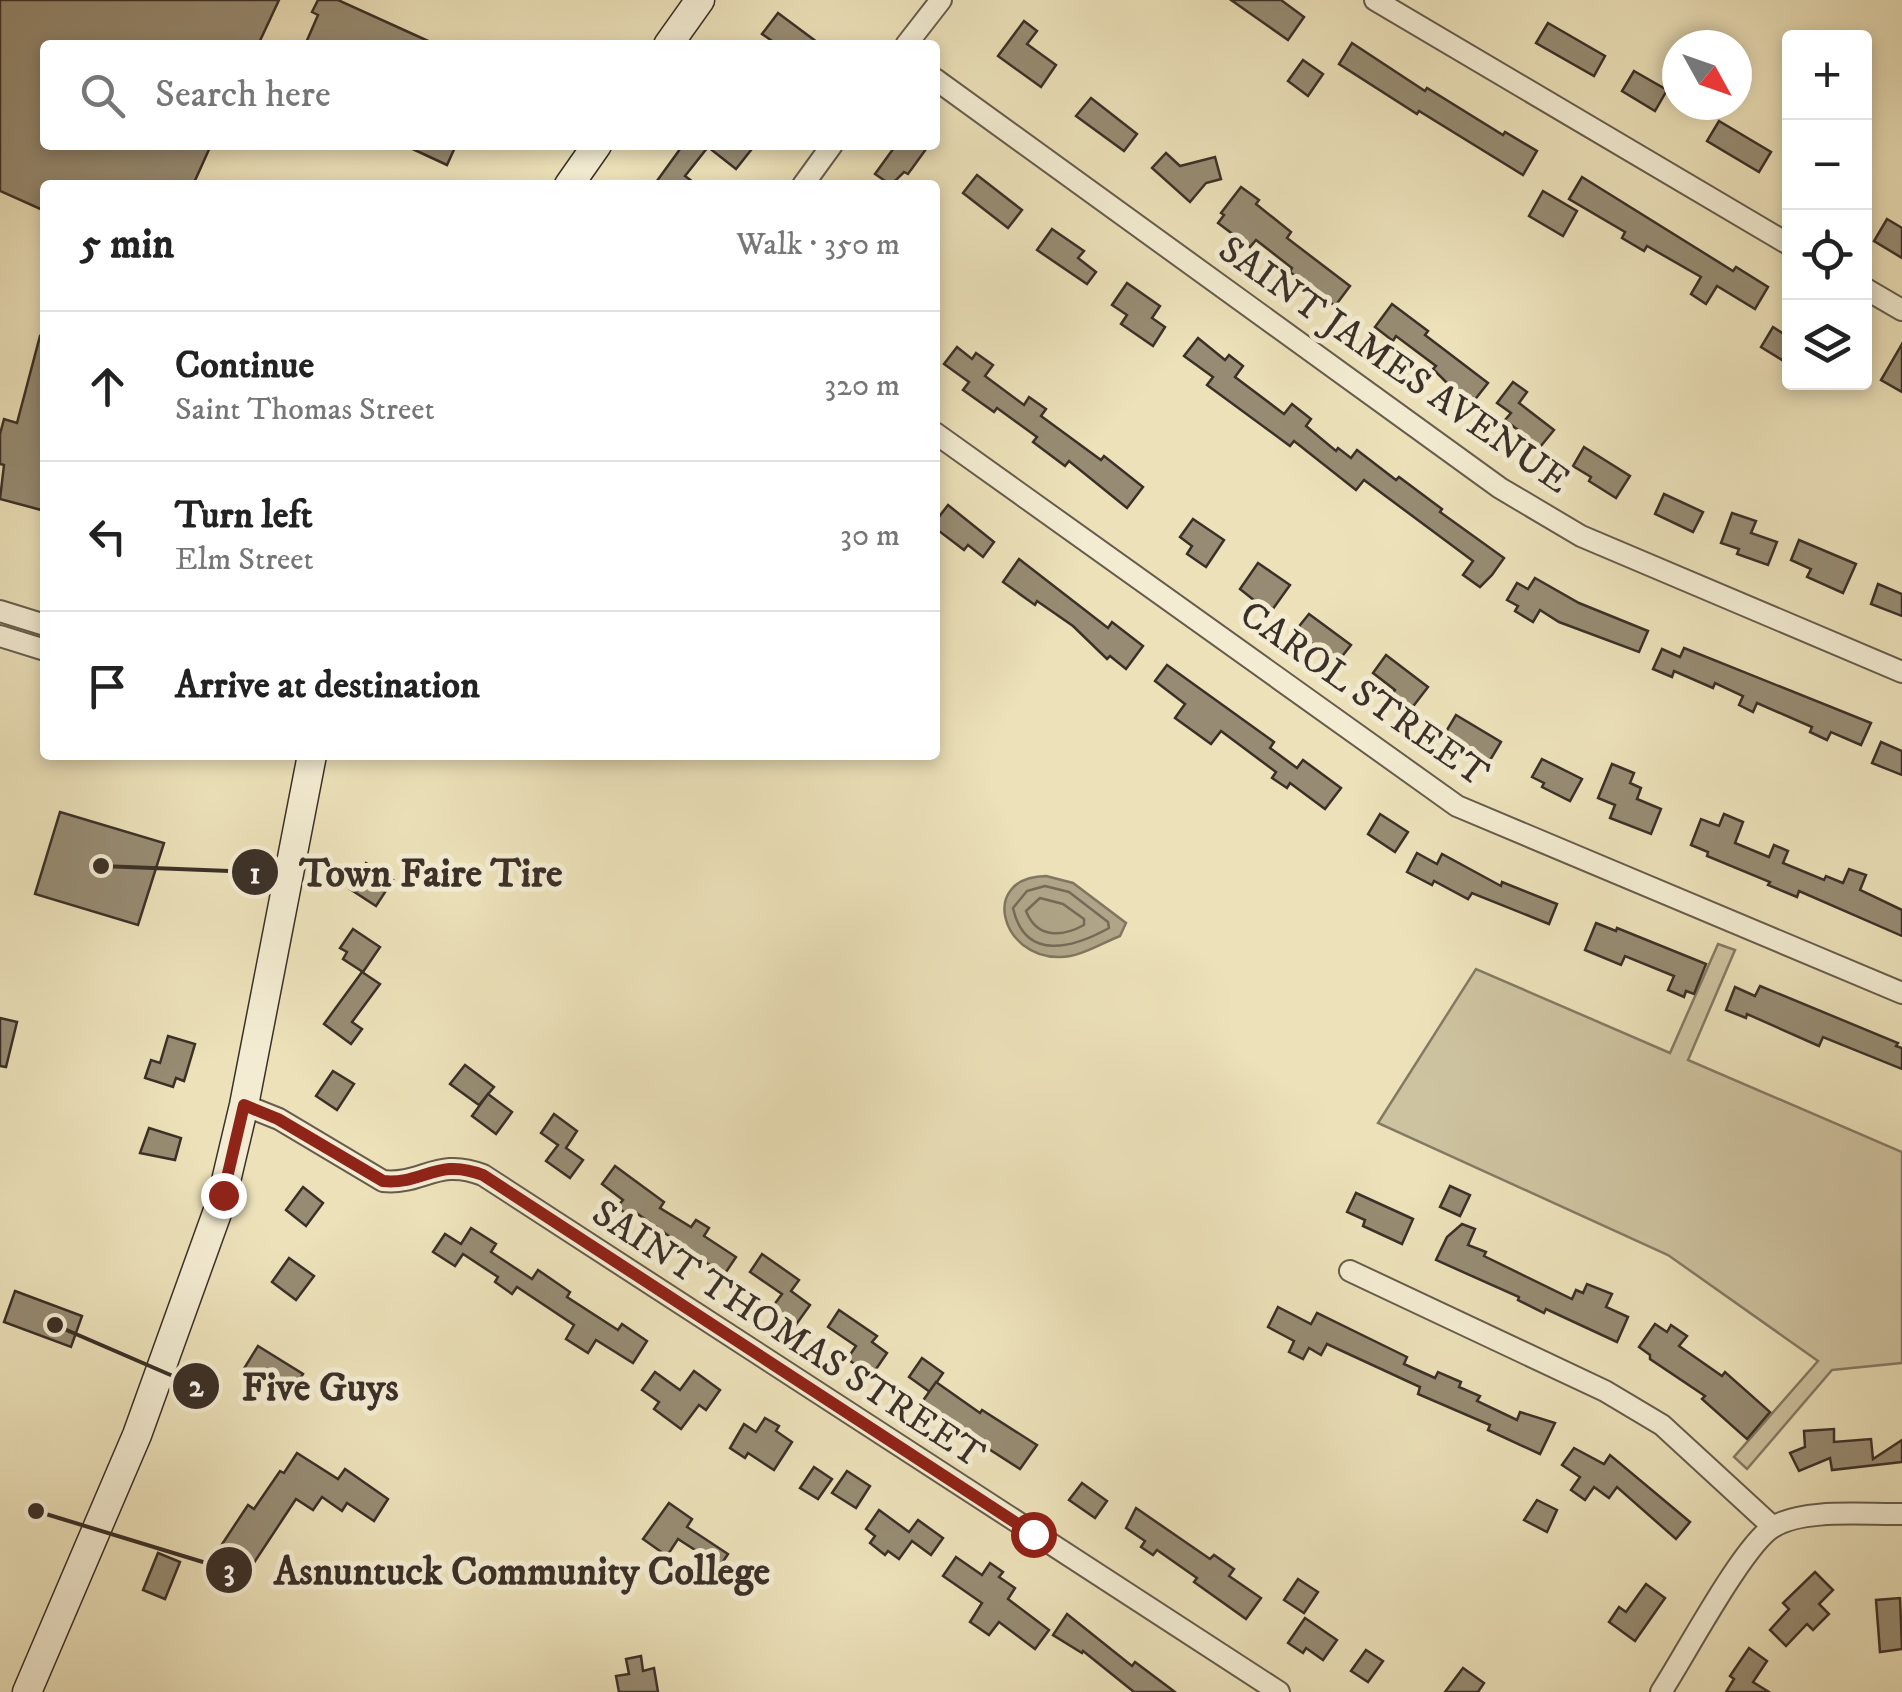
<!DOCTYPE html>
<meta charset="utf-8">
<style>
:root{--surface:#fff;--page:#f6f6f6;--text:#222;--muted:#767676;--line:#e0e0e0}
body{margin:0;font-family:"IM FELL DW Pica",serif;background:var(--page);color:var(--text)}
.controls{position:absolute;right:30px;top:30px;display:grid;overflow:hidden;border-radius:10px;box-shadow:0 5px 15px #0003}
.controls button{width:90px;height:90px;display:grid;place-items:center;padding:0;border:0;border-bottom:2px solid var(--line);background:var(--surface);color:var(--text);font:50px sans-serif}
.compass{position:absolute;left:1662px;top:30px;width:90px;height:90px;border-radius:50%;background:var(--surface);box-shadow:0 5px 15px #0003;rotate:130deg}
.stop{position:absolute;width:30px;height:30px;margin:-22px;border:8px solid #8f2418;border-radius:50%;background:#fff}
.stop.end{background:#8f2418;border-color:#fff;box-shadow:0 2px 10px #0008}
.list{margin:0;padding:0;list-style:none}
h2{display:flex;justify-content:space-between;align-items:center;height:130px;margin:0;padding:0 40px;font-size:42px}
h2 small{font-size:32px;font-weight:400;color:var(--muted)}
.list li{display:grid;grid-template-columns:65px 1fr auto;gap:30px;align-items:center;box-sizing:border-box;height:150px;padding:0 40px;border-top:2px solid var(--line)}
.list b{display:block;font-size:38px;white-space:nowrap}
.list p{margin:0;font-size:32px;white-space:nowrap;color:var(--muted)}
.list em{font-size:32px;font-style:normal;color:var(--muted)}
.icon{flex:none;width:55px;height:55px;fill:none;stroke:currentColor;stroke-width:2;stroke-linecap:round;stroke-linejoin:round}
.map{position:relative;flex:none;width:1902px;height:1692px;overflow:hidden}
.search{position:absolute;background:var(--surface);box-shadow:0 5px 15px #0003;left:40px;top:40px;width:900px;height:110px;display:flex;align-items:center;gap:25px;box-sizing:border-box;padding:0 35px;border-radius:10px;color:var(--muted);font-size:38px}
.panel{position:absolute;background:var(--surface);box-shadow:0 5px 15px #0003;left:40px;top:180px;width:900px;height:580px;border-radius:10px}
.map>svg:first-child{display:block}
</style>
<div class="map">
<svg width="1902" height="1692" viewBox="0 0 1902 1692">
<rect width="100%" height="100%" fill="#ece1b9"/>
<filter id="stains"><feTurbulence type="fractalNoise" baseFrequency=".002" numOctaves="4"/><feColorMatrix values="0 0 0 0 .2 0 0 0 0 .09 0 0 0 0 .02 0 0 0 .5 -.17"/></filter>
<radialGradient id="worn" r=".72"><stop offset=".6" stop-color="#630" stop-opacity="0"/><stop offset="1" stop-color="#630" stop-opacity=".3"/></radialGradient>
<path fill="#cec3a0" stroke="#847a64" stroke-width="2.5" d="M1718 944 1735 950 1688 1060 1902 1152V1363L1832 1370 1747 1469 1734 1457 1818 1361 1668 1255 1378 1123 1476 969 1670 1053Z"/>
<path fill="#b0a588" stroke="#817662" stroke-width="2.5" d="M1046 876 1073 883 1126 923 1120 936C1102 943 1080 957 1060 957 1000 958 979 877 1046 876Z"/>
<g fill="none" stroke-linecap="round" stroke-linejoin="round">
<g stroke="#766a58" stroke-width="2.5">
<path d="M1045 886 1069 892 1108 922 1109 928C1073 948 1025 962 1013 908L1027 891Z"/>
<path d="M1040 898 1063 904 1084 919V925C1062 937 1037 939 1026 911Z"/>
</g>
</g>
<g fill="#978c73" stroke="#3b3028" stroke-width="2.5">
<path d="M0 0H279L258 45H45V145H211L193 185H45V211L0 191Z"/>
<path d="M318 0H338L437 45H305L318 15 312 12Z"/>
<path d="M1231 0H1281L1304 17 1288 40Z"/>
<path d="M778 13 821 45H778L762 34Z"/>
<path d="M1024 21 1037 31 1027 44 1056 65 1041 87 998 56Z"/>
<path d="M1548 23 1605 56 1594 76 1536 43Z"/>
<path d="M1352 43 1425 91 1427 88 1503 135 1505 132 1537 151 1523 175 1419 111 1417 114 1339 64Z"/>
<path d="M1303 60 1323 74 1308 96 1288 81Z"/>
<path d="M1634 71 1667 90 1655 111 1622 91Z"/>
<path d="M1091 98 1137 134 1124 151 1076 116Z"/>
<path d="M1719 121 1771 152 1759 172 1707 141Z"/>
<path d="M404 145H456L447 165Z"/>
<path d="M683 145H755L736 169 708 147 685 176 697 185H654Z"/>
<path d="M896 145H929L908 174 904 172 891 185 875 174Z"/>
<path d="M1166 153 1180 166 1215 157 1221 179 1206 183 1190 202 1152 168Z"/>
<path d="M977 175 1022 210 1008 228 963 193Z"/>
<path d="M1582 177 1733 271 1736 267 1768 287 1755 309 1717 286 1706 304 1691 294 1701 277 1647 246 1644 251 1622 238 1625 232 1569 199Z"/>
<path d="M1241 187 1259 200 1256 204 1291 232 1287 238 1350 286 1335 306 1290 272 1292 268 1256 240 1250 247 1218 223 1224 215 1221 213Z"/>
<path d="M1543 191 1577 211 1563 236 1529 216Z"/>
<path d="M1887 219 1902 228V258L1874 241Z"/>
<path d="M1052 229 1084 251 1078 258 1096 272 1087 284 1037 250Z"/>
<path d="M1127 283 1160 306 1152 318 1165 327 1153 346 1121 324 1127 315 1112 305Z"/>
<path d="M1392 304 1428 331 1425 335 1488 383 1473 402 1446 382 1433 369 1436 366 1396 336 1393 341 1375 327Z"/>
<path d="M1773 327 1790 338V348L1782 360 1761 347Z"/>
<path d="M40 336 45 337V511L0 499 4 465 0 464V434L4 419 17 423Z"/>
<path d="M1198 338 1225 360 1229 355 1243 366 1235 377 1284 414 1292 404 1311 419 1306 426 1336 451 1338 448 1351 458 1357 450 1396 480 1399 477 1442 509 1440 512 1504 558 1492 575 1480 587 1463 575 1473 561 1364 480 1356 490 1294 441 1290 446 1207 385 1213 377 1184 356Z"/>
<path d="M1902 344V392L1881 380Z"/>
<path d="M957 347 972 359 976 353 993 365 985 376 1024 405 1029 397 1046 409 1041 416 1101 460 1104 456 1143 487 1127 508 1069 461 1065 466 1033 442 1037 437 997 408 994 412 963 390 969 382 944 364Z"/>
<path d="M1513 382 1527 392 1519 403 1554 430 1540 447 1505 420 1511 413 1497 403Z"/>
<path d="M1584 447 1630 476 1616 498 1589 481 1591 477 1573 466Z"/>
<path d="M1664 494 1703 512 1693 532 1655 514Z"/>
<path d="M948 505 994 542 983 557 968 545 964 550 935 528V522Z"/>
<path d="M1732 513 1756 521 1751 533 1777 542 1768 565 1737 554 1739 549 1721 543Z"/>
<path d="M1193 519 1224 540 1206 567 1187 554 1192 546 1180 537Z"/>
<path d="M1799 540 1856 564 1843 593 1807 577 1811 569 1791 560Z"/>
<path d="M1019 559 1108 628 1112 622 1143 646 1126 669 1110 656 1107 659 1073 626 1037 601 1035 605 1003 582Z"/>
<path d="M1258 563 1290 585 1270 613 1240 589Z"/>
<path d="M1535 578 1579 603 1648 631 1639 652 1559 622 1540 610 1533 622 1515 611 1518 606 1507 600 1517 583 1528 589Z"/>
<path d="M1878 584 1902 594V616L1871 604Z"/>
<path d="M1309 614 1351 645 1336 664 1296 630Z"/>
<path d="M1684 648 1871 723 1861 745 1831 732 1827 740 1810 732 1812 727 1757 703 1753 712 1739 705 1743 696 1715 683 1713 688 1674 671 1672 677 1653 669 1662 649 1680 657Z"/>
<path d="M1386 655 1428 687 1408 713 1389 698 1395 690 1373 673Z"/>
<path d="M1167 665 1274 742 1270 748 1297 768 1303 760 1341 788 1325 809 1290 783 1287 788 1272 778 1276 772 1221 731 1211 744 1175 718 1185 704 1155 681Z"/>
<path d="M1456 715 1501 742 1489 762 1444 735Z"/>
<path d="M1881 742 1902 751V775L1872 763Z"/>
<path d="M1542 759 1582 779 1570 801 1542 787 1544 783 1532 777Z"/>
<path d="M1612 764 1634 773 1630 783 1641 788 1637 799 1661 809 1651 834 1610 818 1615 805 1598 798Z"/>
<path d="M60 812 164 843 138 925 35 894Z"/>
<path d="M1380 814 1408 832 1395 852 1368 834Z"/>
<path d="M1724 814 1743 822 1735 843 1769 857 1774 845 1788 851 1783 863 1824 880 1826 876 1843 883 1849 869 1866 875 1860 890 1902 910V936L1799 891 1797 897 1768 885 1770 882 1707 856 1708 852 1691 845 1701 819 1719 826Z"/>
<path d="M1417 853 1437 864 1442 854 1501 886 1502 882 1557 904 1549 924 1472 893 1468 899 1434 881 1432 885 1407 872Z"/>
<path d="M366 863 393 880 376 906 350 889Z"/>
<path d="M1596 923 1616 931 1617 928 1706 964 1694 994 1686 991 1684 997 1668 990 1674 976 1625 956 1621 965 1585 950Z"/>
<path d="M353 929 380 947 363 972 343 959 347 952 340 948Z"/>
<path d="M362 972 380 984 352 1022 362 1029 351 1044 324 1024Z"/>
<path d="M1760 986 1898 1043 1896 1046 1902 1048V1069L1823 1037 1819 1046 1747 1014 1746 1018 1726 1010 1735 987 1755 996Z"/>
<path d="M0 1018 17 1022 6 1067 0 1066Z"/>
<path d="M168 1036 195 1044 184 1081 176 1078 173 1087 145 1078 151 1060 160 1063Z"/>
<path d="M465 1065 494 1087 479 1105 450 1084Z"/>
<path d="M333 1071 354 1084 337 1110 316 1096Z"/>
<path d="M488 1094 512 1112 496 1134 472 1116Z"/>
<path d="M554 1114 577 1131 566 1148 583 1160 570 1178 546 1161 558 1145 541 1133Z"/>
<path d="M149 1128 181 1138 175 1160 140 1153Z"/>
<path d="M615 1166 664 1202 660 1208 691 1227 696 1220 709 1228 704 1236 736 1257 724 1275 635 1212 631 1217 617 1207 623 1200 602 1184Z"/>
<path d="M1450 1186 1470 1195 1460 1216 1440 1207Z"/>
<path d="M303 1187 323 1203 306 1226 286 1210Z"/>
<path d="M1356 1193 1413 1219 1402 1244 1363 1226 1365 1220 1347 1212Z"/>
<path d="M1462 1224 1475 1229 1468 1245 1486 1252 1484 1256 1572 1299 1576 1290 1583 1293 1587 1284 1612 1294 1606 1307 1628 1317 1617 1342 1546 1309 1544 1313 1518 1300 1519 1297 1436 1260 1447 1237Z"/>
<path d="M471 1228 496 1244 491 1252 532 1279 538 1270 570 1292 567 1297 618 1330 622 1324 647 1341 633 1363 596 1340 588 1353 566 1339 574 1325 517 1287 512 1294 495 1282 498 1277 463 1254 455 1266 433 1252 445 1234 461 1244Z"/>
<path d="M762 1254 799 1280 791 1291 810 1305 795 1326 771 1309 782 1294 750 1272Z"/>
<path d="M289 1258 314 1276 296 1300 272 1282Z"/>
<path d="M15 1291 82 1316 71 1347 4 1322Z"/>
<path d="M1278 1307 1311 1324 1317 1313 1407 1357 1404 1364 1435 1378 1438 1372 1461 1382 1459 1387 1480 1396 1477 1401 1517 1420 1520 1412 1555 1423 1540 1454 1488 1430 1490 1425 1418 1394 1420 1387 1327 1344 1321 1355 1309 1348 1303 1359 1289 1352 1294 1341 1268 1327Z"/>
<path d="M839 1310 877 1336 872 1342 887 1353 872 1375 847 1359 856 1346 828 1327Z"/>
<path d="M1655 1324 1667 1332 1671 1325 1687 1336 1679 1346 1722 1376 1725 1372 1770 1412 1747 1439 1702 1399 1705 1396 1650 1359V1355L1639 1347Z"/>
<path d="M258 1346 303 1374 290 1395 278 1388 273 1395 240 1375Z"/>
<path d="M922 1358 943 1373 930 1392 909 1377Z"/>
<path d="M694 1371 720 1390 706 1410 699 1405 681 1429 654 1409 659 1402 642 1390 655 1372 680 1390Z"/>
<path d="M936 1382 980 1413 982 1410 1037 1445 1020 1469 920 1405Z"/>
<path d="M765 1418 779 1426 776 1431 792 1442 774 1470 748 1453 745 1458 730 1448 744 1424 756 1432Z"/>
<path d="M1834 1429V1442L1871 1439 1873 1459 1902 1440V1462L1832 1470 1830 1458 1799 1471 1790 1453 1805 1447 1804 1431Z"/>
<path d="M1574 1448 1604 1464 1610 1455 1690 1522 1676 1539 1617 1487 1609 1498 1594 1487 1585 1500 1571 1490 1580 1477 1562 1465Z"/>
<path d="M297 1453 338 1479 345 1469 388 1499 374 1521 347 1503 342 1511 322 1497 313 1510 296 1499 238 1587 207 1567 248 1505 254 1509 280 1471 284 1473Z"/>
<path d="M814 1467 832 1479 818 1499 800 1488Z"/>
<path d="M847 1471 870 1486 856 1508 832 1493Z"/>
<path d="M1082 1483 1107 1501 1095 1518 1069 1500Z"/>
<path d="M1537 1500 1557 1510 1547 1532 1524 1520Z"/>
<path d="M669 1503 692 1519 687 1527 728 1554 720 1566 678 1539 667 1556 643 1539Z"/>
<path d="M1136 1508 1210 1559 1214 1555 1234 1569 1229 1576 1261 1598 1246 1619 1194 1582 1197 1578 1157 1550 1153 1555 1141 1547 1145 1541 1126 1528Z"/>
<path d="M879 1510 909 1532 918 1520 943 1538 931 1555 912 1541 899 1559 888 1551 885 1555 870 1543 875 1536 866 1529Z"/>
<path d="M158 1553 180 1562 165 1599 143 1590Z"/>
<path d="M956 1557 982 1575 990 1563 1003 1572 999 1577 1015 1588 1008 1599 1049 1630 1035 1649 999 1622 989 1635 970 1622 982 1603 943 1576Z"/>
<path d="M1815 1572 1833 1590 1819 1604 1829 1614 1813 1630 1807 1624 1786 1646 1770 1630 1789 1609 1783 1603Z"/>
<path d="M1298 1579 1318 1592 1304 1613 1284 1600Z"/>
<path d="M1646 1584 1665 1598 1635 1641 1609 1622 1619 1607 1626 1612Z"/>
<path d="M1900 1598 1902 1649 1880 1652 1876 1600Z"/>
<path d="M1067 1614 1132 1666 1135 1662 1175 1692H1134L1083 1651 1082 1653 1053 1635Z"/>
<path d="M1305 1618 1337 1640 1323 1660 1306 1648 1303 1653 1288 1643Z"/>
<path d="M1749 1648 1767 1661 1753 1682 1769 1692H1726L1734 1679 1730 1676Z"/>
<path d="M1366 1650 1383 1661 1368 1682 1351 1671Z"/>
<path d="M641 1656 643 1671 654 1668 658 1692H619L616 1676 629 1674 626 1659Z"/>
<path d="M1463 1668 1484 1683 1478 1692H1445Z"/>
</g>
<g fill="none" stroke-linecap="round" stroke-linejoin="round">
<defs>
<g id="minor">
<path d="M1375 0 1790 245"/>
<path d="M906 45 941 0"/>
<path d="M935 79 1500 488 1581 536 1902 672"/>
<path d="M803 185 832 145"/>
<path d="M1864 288 1902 310"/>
<path d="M935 433 1457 806 1902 993"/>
<path d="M0 611 45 625"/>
<path d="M0 636 45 650"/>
<path d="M244 1105 279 1119 383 1181C423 1185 437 1157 483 1175L1279 1692"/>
<path d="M1350 1271 1605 1391 1662 1425 1773 1527"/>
<path d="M1661 1692C1684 1657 1743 1545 1773 1527 1804 1508 1866 1515 1902 1514"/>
</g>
<g id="secondary">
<path d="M668 45 700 0"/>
<path d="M569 185 597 145"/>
<path d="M27 1692 137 1435 221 1202 244 1105 312 755"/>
</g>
</defs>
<use href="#minor" stroke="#675c4c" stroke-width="24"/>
<use href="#secondary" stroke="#3b3028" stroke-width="31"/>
<use href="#minor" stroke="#f3ecd2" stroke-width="20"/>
<use href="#secondary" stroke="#f3ecd2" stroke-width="28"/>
</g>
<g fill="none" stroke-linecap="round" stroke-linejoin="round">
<path stroke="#8f2418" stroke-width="12" d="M223 1195 244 1105 278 1119 383 1181C423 1185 437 1157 483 1175L1033 1534"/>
</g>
<g text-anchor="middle" stroke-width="10" stroke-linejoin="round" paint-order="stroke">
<g font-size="38" fill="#3b3028" stroke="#f3ecd2">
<text transform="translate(1395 364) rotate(35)" y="13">SAINT JAMES AVENUE</text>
<text transform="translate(1365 693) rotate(35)" y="13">CAROL STREET</text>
<text transform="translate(789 1333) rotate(33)" y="13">SAINT THOMAS STREET</text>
</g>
</g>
<path fill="none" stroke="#3b3028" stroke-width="4" d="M101 866L255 872M55 1325L196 1386M36 1511L229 1570"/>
<g fill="#3b3028" stroke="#f3ecd2" stroke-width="4">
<circle cx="101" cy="866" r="10"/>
<circle cx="55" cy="1325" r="10"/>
<circle cx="36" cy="1511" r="10"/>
<circle cx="255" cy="872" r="25"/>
<circle cx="196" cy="1386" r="25"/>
<circle cx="229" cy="1570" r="25"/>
</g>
<g font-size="30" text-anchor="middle" font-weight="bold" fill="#fff">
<text x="255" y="883">1</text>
<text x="196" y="1396">2</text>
<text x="229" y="1580">3</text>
</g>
<g font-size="40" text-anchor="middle" font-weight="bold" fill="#3b3028" stroke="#f3ecd2" stroke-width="10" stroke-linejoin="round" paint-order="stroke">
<text x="431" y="886">Town Faire Tire</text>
<text x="320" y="1400">Five Guys</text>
<text x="522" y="1584">Asnuntuck Community College</text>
</g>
<rect width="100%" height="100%" filter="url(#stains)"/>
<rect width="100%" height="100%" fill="url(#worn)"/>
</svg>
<div class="controls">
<button>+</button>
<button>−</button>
<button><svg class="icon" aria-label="locate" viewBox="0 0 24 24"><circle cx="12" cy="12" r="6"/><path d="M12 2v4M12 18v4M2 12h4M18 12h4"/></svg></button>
<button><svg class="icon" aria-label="layers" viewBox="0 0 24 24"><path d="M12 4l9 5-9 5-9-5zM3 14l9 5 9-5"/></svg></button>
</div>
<svg class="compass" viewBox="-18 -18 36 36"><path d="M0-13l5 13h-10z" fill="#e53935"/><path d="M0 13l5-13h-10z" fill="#767676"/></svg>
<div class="stop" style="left:1033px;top:1534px"></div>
<div class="stop end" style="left:223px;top:1195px"></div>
<div class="search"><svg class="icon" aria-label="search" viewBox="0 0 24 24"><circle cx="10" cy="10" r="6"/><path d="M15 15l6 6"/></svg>Search here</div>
<section class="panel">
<h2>5 min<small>Walk · 350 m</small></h2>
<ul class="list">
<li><svg class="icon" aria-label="ahead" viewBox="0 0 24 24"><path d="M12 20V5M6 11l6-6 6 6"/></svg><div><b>Continue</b><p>Saint Thomas Street</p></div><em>320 m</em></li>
<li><svg class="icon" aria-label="left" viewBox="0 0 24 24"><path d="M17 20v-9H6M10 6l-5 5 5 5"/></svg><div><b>Turn left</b><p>Elm Street</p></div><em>30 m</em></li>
<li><svg class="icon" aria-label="arrive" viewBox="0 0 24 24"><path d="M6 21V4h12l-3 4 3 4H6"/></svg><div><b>Arrive at destination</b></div></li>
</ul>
</section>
</div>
